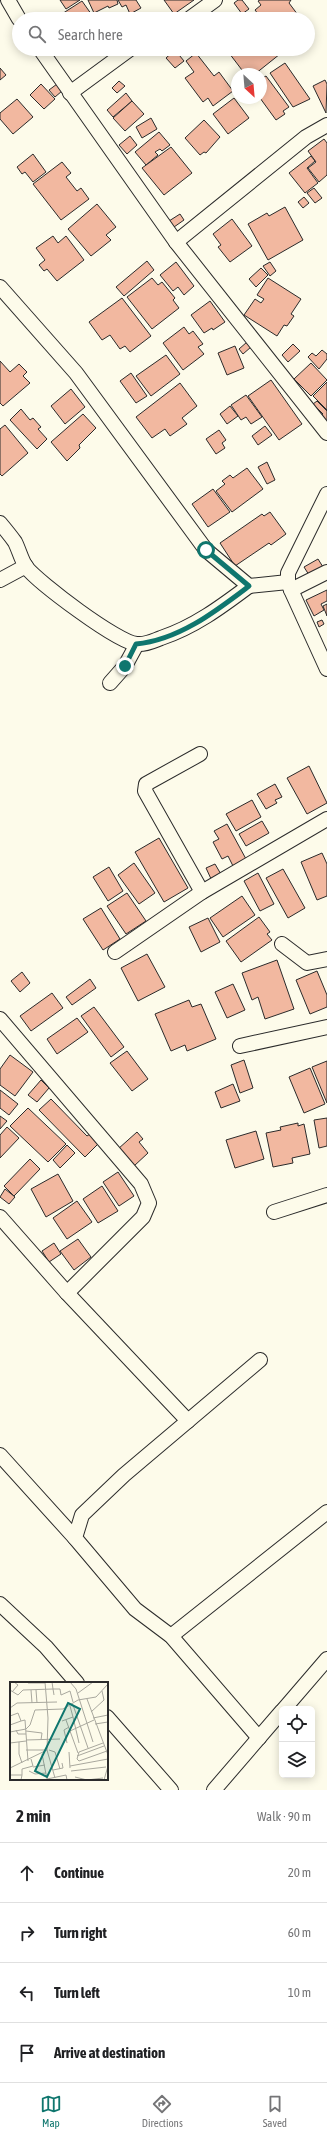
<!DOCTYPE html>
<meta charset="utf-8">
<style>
:root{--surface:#fff;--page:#f2f2f2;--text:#202124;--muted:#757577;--line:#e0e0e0;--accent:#0f766e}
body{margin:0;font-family:"Asap Condensed",sans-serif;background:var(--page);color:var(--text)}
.controls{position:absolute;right:12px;bottom:12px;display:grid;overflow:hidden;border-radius:6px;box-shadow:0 2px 10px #0003}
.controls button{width:36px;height:36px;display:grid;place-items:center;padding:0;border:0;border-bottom:1px solid var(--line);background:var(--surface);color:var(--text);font:20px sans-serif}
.compass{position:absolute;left:231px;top:68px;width:36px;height:36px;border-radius:50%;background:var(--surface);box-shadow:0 2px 10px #0003;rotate:154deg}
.stop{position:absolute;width:12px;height:12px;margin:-9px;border:3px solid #0f766e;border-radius:50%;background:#fff}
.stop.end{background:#0f766e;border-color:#fff;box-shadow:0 1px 4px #0008}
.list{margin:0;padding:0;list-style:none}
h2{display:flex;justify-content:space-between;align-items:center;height:52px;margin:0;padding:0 16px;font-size:17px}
h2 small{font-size:13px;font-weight:400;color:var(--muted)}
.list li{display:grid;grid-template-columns:26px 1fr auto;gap:12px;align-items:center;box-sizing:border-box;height:60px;padding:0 16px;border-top:1px solid var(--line)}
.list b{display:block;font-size:15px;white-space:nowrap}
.list em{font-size:13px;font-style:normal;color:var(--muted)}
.icon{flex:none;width:22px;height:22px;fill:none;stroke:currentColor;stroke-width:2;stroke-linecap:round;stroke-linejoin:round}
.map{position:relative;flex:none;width:327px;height:1790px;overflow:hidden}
.search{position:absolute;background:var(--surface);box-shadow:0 2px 10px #0003;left:12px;right:12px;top:12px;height:44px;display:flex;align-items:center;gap:10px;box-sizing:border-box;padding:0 14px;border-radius:22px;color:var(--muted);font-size:15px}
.sheet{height:292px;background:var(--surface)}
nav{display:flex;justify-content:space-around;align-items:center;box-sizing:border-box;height:56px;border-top:1px solid var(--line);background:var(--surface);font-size:11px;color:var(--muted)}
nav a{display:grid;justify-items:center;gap:2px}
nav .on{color:var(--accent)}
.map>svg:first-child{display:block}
</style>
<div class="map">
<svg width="327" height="1790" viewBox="0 0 327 1790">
<rect width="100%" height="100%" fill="#fdfbea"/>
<g fill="#f2b8a0" stroke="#2b2b2b">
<path d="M60 0H80L66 9Z"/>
<path d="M88 0H117L118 4 109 8 108 6 94 13Z"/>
<path d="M118 0H136L141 8 130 14 126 5 122 7Z"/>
<path d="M164 0H194L174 14Z"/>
<path d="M238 0H242L249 9 242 14 234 3Z"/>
<path d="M260 0H291L289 3 298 15 293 19H262L255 10 261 5 258 1Z"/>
<path d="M82 1 94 18 54 19Z"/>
<path d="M226 49H276L280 54 255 74H245Z"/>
<path d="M175 50 184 61 175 68 166 58Z"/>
<path d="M196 53 214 76 219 72 233 91 213 106 208 98 203 102 185 78 194 72 186 61Z"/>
<path d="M285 63 310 99 293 107 270 73Z"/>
<path d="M0 68 6 75 0 80Z"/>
<path d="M266 76 289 107 283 111 285 114 276 120 260 98 261 79Z"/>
<path d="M325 80 327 84 326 113 313 86Z"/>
<path d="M119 81 125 86 117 93 112 88Z"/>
<path d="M41 84 55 99 44 109 30 95Z"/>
<path d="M57 84 62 91 55 97 49 90Z"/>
<path d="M126 93 132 101 113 117 107 110Z"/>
<path d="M234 98 249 118 228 134 213 114Z"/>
<path d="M17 99 33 117 13 134 0 119V113Z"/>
<path d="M132 101 144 114 125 131 113 118Z"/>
<path d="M151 118 157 129 142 138 136 127Z"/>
<path d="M204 120 220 137 206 153 204 152 200 155 185 138Z"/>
<path d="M159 132 170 145 162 151 160 149 155 152 158 155 146 165 135 152Z"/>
<path d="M130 136 137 145 127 154 119 145Z"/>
<path d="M324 139 327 143V175L319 182 308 168 316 162 308 151Z"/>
<path d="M171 147 192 173 164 195 142 168Z"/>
<path d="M33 154 46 172 33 182 25 172 22 174 17 167Z"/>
<path d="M311 156 315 161 307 168 318 183 305 193 289 173Z"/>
<path d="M62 162 71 173 66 177 77 191 81 188 89 199 61 220 33 184Z"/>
<path d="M314 188 322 198 315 203 307 193Z"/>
<path d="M304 197 309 203 303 208 298 202Z"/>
<path d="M97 204 116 227 106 235 111 240 91 256 68 229Z"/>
<path d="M285 207 303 240 268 260 248 224 267 213 269 216Z"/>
<path d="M180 214 184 220 174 227 169 221Z"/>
<path d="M232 219 252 246 230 262 218 247 221 245 213 234Z"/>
<path d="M53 236 58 243 66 236 84 260 57 281 47 269 44 271 39 265 45 260 36 248Z"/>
<path d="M147 261 154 270 124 296 116 287Z"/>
<path d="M176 262 194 286 184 295 178 287 173 291 160 275Z"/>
<path d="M270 262 276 271 270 276 263 266Z"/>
<path d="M261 268 268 275 256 287 249 279Z"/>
<path d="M152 278 158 285 162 282 175 298 173 300 179 308 152 329 127 297Z"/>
<path d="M268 278 301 299 291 314 294 316 287 326 284 325 277 336 244 315 255 299 261 303 264 299 257 295Z"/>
<path d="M122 298 151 336 130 352 125 346 120 349 110 335 102 340 89 322Z"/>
<path d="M210 301 225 322 213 330 212 328 204 333 191 315Z"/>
<path d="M184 327 189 334 193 331 203 344 198 347 204 354 183 370 163 343Z"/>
<path d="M247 342 251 347 243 354 239 349Z"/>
<path d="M293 344 300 351 288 362 282 355Z"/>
<path d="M235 346 244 368 227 375 218 353Z"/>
<path d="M322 350 327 354V359L319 369 308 357 312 353 316 356Z"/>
<path d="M166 355 180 374 151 396 136 376Z"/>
<path d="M0 361 10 372 19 364 27 372 23 376 30 383 3 406 0 403Z"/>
<path d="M311 363 327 380 311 396 294 379Z"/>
<path d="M131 373 147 396 136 403 120 381Z"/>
<path d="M271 380 302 424 279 440 248 396Z"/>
<path d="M327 382V410L313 396Z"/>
<path d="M180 383 197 406 182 418 187 424 170 436 165 429 152 438 136 417Z"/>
<path d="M71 389 85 407 65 424 51 406Z"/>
<path d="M246 395 262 417 251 424 246 417 241 420 231 405Z"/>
<path d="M317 401 327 411V422L321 415 323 414 313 404Z"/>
<path d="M230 406 238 416 227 424 220 414Z"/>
<path d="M21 409 30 420 33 418 41 427 38 429 47 439 37 449 10 420Z"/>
<path d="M83 414 96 428 79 445 80 448 67 461 51 442Z"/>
<path d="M5 425 28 453 2 476 0 474V429Z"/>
<path d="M265 426 272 435 258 445 252 436Z"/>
<path d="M219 430 226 440 222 443 225 448 216 454 206 439Z"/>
<path d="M267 462 275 480 267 484 258 467Z"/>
<path d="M247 468 263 489 232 512 216 491 225 484 222 481 230 475 233 478Z"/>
<path d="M213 489 230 512 208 527 192 504Z"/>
<path d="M270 512 286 534 271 545 269 543 235 566 220 543 262 514 264 516Z"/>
<path d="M318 559 323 567 309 575 304 567Z"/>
<path d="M327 590V601L321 604 324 610 314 616 306 600Z"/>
<path d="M327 604V616L323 606Z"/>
<path d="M322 620 324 624 319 627 317 622Z"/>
<path d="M309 766 327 803 307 814 287 778Z"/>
<path d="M275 784 282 797 275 800 277 803 266 809 257 794Z"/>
<path d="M252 800 261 817 236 831 226 814Z"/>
<path d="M262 821 269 833 246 846 239 834Z"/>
<path d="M227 824 246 859 233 866 228 856 222 859 213 842 219 839 214 831Z"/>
<path d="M159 838 188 888 164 902 135 852Z"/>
<path d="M322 853 327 864V896L317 900 301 862Z"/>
<path d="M134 863 155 893 139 904 118 875Z"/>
<path d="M215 864 222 876 212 881 206 868Z"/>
<path d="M109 867 123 891 108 901 93 877Z"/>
<path d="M283 869 305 908 288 918 266 878Z"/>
<path d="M258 873 274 904 260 911 244 881Z"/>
<path d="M127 893 146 921 126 934 107 906Z"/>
<path d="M242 896 255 915 223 937 210 918Z"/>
<path d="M101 908 120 939 103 950 83 919Z"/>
<path d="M259 917 270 932 267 934 272 940 241 962 226 941Z"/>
<path d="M208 918 220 942 201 952 189 927Z"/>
<path d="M147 954 165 987 138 1001 121 968Z"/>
<path d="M277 960 294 1009 265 1019 258 997 252 1000 242 973Z"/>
<path d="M317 971 327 995V1007L310 1014 296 980Z"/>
<path d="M22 972 30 983 20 992 11 981Z"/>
<path d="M90 979 96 988 72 1005 66 997Z"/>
<path d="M233 984 245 1010 227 1018 215 992Z"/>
<path d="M52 993 63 1008 31 1031 20 1016Z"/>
<path d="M189 1000 192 1007 201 1004 216 1039 187 1051 185 1045 171 1051 155 1014Z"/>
<path d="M94 1007 124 1047 111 1057 81 1016Z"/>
<path d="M77 1018 88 1032 57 1054 47 1039Z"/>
<path d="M127 1051 148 1079 132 1091 110 1063Z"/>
<path d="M10 1055 33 1072 15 1096 0 1085V1069Z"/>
<path d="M244 1060 253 1088 240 1093 231 1065Z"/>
<path d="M327 1061V1103L312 1067Z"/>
<path d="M310 1068 325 1104 304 1113 289 1077Z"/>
<path d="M41 1080 49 1088 37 1102 28 1095Z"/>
<path d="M233 1084 240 1101 221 1108 215 1092Z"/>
<path d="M0 1090 18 1104 9 1115 0 1108Z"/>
<path d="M51 1099 87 1136 90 1134 99 1143 85 1157 39 1110Z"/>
<path d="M28 1108 66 1144 48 1162 10 1126Z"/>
<path d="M0 1116 7 1121 0 1129Z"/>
<path d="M327 1118V1146L319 1148 314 1120Z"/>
<path d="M298 1123V1126L304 1124 310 1154 292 1158 293 1163 273 1167 266 1133 281 1130 280 1127Z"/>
<path d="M7 1127 19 1138 0 1158V1135Z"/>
<path d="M256 1131 264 1159 235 1168 226 1140Z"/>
<path d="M137 1132 143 1139 139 1142 148 1153 134 1166 118 1149Z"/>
<path d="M67 1145 75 1153 60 1168 53 1160Z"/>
<path d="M30 1159 40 1169 14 1196 4 1186Z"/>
<path d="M118 1172 134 1196 119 1206 103 1182Z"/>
<path d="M58 1174 73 1201 46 1217 31 1189Z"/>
<path d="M102 1186 118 1211 98 1223 83 1199Z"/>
<path d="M5 1189 15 1197 9 1204 0 1197Z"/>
<path d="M77 1201 92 1222 67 1239 53 1218Z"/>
<path d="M78 1239 91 1257 74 1270 60 1251Z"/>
<path d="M54 1243 61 1254 49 1262 42 1251Z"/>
</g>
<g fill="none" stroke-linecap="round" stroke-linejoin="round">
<defs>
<g id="street">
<path d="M8 0 19 19"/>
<path d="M189 19 215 0"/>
<path d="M40 49 176 242 327 433"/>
<path d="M70 93 130 49"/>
<path d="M176 242 306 137 327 125"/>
<path d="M0 287 76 373 206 550 249 586 288 582"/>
<path d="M327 494 288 573V582L291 590 327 669"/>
<path d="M0 523C5 529 10 535 15 542 19 550 21 559 26 567 39 583 118 643 137 644 146 645 153 641 161 638 194 627 221 607 249 586"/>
<path d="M0 580 26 566"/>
<path d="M291 590 327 572"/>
<path d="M110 683 125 666 137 644"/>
<path d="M200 754 146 784 145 791 202 892"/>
<path d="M282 944 307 963 327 959"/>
<path d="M115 952 202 892 327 819"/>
<path d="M0 1019 141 1184 149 1203 143 1217 67 1293"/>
<path d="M240 1046 327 1027"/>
<path d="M274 1212 327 1195"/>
<path d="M0 1217 67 1293 188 1421"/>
<path d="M0 1455 75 1538"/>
<path d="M0 1604 46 1647 77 1683"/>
<path d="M171 1636 327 1512"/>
<path d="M284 1709 327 1659"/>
<path d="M107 1717 171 1790"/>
<path d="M259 1738 171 1636 135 1609 75 1538 82 1515 124 1475 260 1360"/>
<path d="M214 1790 282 1711"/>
</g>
</defs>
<use href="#street" stroke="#2b2b2b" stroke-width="16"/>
<use href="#street" stroke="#fdfbea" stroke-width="14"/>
</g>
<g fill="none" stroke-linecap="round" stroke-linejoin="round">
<path stroke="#0f766e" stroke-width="5" d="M125 666 136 644C179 640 216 611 249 586L206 550"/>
</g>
<g transform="translate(10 1682)">
<rect width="98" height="98" fill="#fdfbea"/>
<path fill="none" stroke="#a9a89e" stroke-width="1" d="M35 0 38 36 37 68 45 96M60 0 66 7 83 60M18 1H35M0 8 8 13 13 8 43 7 42 0M21 8 22 21M26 8 27 21M2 10 8 3 4 0M68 11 83 0M44 13 43 7H50L51 13 60 9 63 20M77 17 98 73M63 23 78 66M0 26 7 21 47 20M81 30 94 18 92 9M0 34 8 31 11 39 0 43M63 35 69 61M83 36 98 33M56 38 68 71M11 39 15 38 18 79M52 39 63 35 60 24M85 42 98 40M16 47 20 43 25 28 53 27 68 18 86 15 98 2M6 48 8 52H16M16 49 32 51 31 58M60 49 84 38M0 50 16 47M16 58 50 57M9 60V72L12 81M0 61 16 59M57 61 54 48 59 45M93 61 69 70 67 77 69 79 97 69M16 68H37M39 68 45 70 50 87M59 70 60 86M32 72 37 97 56 93 57 98M67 74 94 64M60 84 98 77M23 85 35 83M0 86 37 68M43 88 53 86 52 81M19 89 25 92 36 91M61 89 96 85M0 93H12L11 98M12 93V87L23 84 21 77M65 95 77 98M77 98 93 96M94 98 98 84"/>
<path fill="#0f766e" fill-opacity="0.15" stroke="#0f766e" stroke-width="2" d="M58 21 70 27 37 95 25 89Z"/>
<rect width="98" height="98" fill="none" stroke="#2b2b2b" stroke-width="2"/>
</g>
</svg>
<div class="controls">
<button><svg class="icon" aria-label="locate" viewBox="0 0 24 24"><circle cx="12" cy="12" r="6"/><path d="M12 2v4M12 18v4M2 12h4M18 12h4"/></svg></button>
<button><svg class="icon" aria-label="layers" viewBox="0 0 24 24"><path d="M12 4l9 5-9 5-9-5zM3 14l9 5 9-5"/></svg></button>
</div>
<svg class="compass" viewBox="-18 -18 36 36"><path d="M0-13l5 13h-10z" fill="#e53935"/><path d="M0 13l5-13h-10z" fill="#757577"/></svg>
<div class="stop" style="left:206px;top:550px"></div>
<div class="stop end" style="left:125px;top:666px"></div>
<div class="search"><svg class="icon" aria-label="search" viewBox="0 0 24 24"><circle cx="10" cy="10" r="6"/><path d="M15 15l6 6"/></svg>Search here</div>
</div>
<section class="sheet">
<h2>2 min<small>Walk · 90 m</small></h2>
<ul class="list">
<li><svg class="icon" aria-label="ahead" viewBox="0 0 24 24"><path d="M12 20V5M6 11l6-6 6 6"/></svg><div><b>Continue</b></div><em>20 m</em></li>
<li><svg class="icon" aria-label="right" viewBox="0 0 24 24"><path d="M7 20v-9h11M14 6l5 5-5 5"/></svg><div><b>Turn right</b></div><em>60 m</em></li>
<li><svg class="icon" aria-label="left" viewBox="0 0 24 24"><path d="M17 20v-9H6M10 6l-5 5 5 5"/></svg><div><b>Turn left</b></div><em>10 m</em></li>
<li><svg class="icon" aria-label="arrive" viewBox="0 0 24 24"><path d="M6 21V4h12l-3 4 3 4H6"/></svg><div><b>Arrive at destination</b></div></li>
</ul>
</section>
<nav>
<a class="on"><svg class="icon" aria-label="map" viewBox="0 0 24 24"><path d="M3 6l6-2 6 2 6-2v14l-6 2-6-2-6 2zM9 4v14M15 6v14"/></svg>Map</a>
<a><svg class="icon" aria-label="directions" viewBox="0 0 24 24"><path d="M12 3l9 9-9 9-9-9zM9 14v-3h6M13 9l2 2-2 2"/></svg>Directions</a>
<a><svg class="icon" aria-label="saved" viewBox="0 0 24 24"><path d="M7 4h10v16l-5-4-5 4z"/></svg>Saved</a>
</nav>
